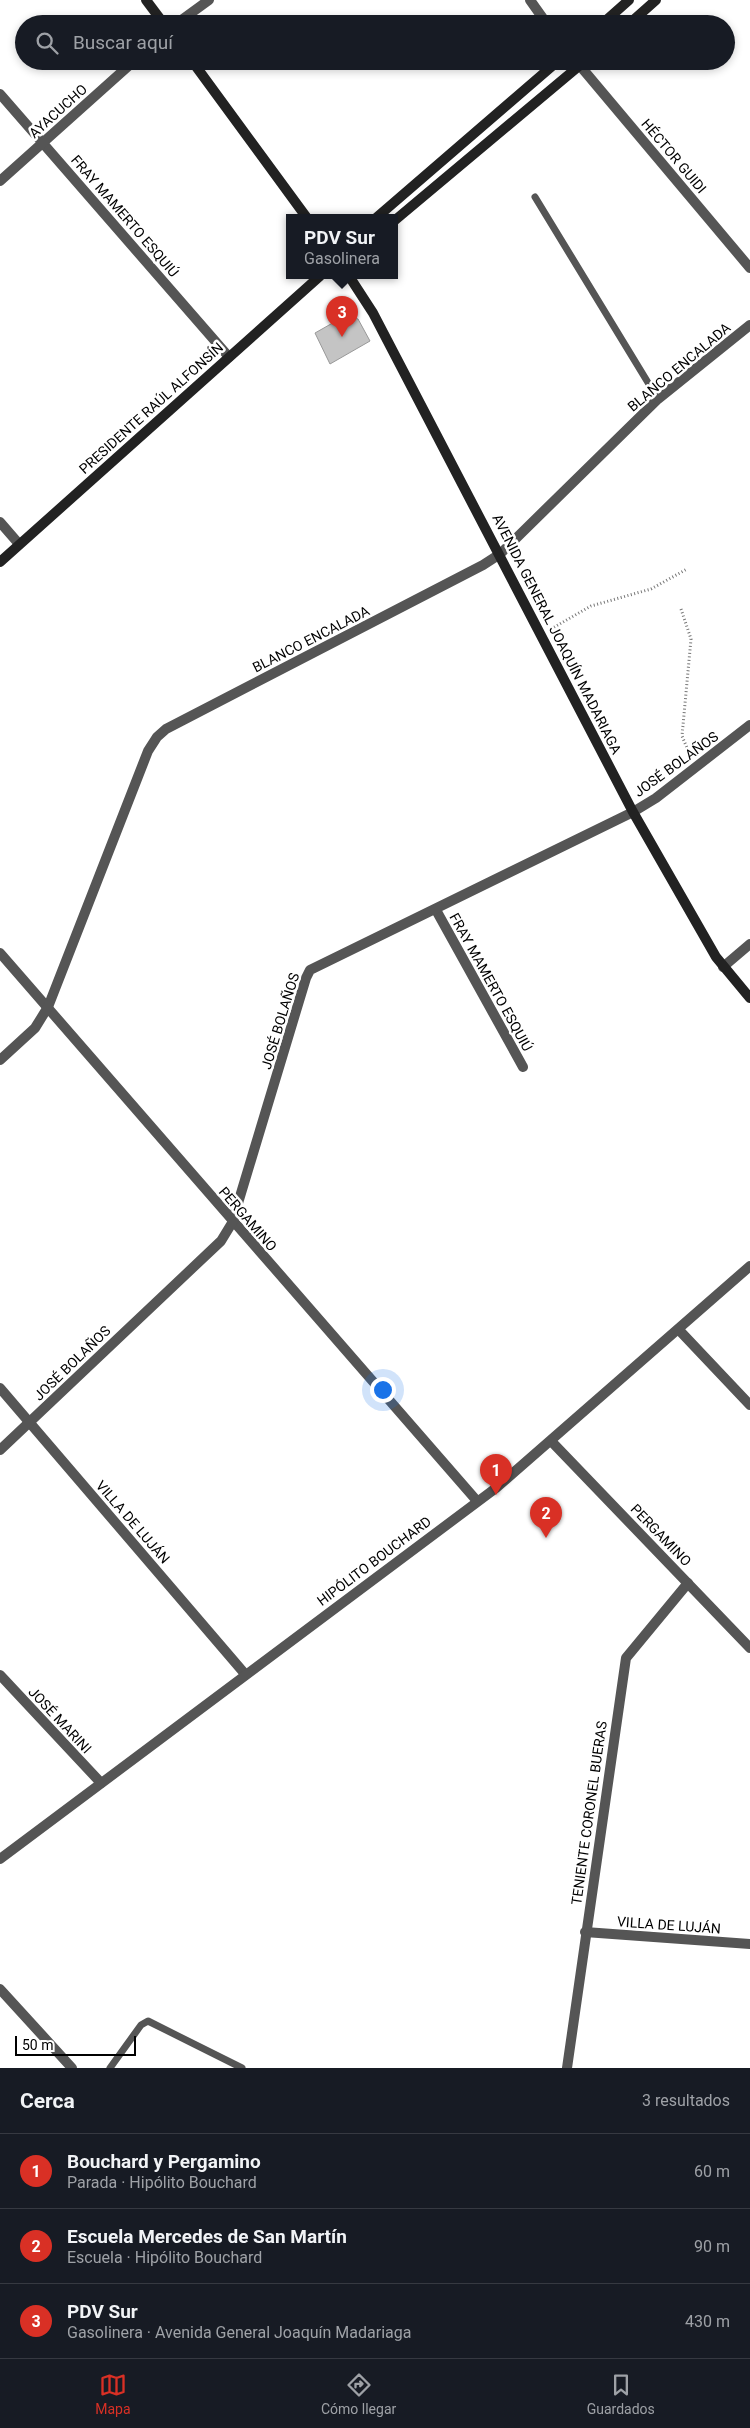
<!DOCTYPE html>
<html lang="es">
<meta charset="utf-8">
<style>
:root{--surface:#171b24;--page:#20242c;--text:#f1f3f6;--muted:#9ea1a6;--line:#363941;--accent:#d93025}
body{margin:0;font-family:Roboto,sans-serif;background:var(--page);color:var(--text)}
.scale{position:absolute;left:15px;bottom:12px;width:121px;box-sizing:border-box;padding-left:5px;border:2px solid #000;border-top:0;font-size:14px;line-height:18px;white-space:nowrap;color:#000;-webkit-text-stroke:4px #fff;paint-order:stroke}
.you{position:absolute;left:382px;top:1389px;width:18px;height:18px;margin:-12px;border:4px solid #fff;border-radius:50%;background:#1a73e8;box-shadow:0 0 0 8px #1a73e833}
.badge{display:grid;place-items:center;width:32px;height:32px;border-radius:50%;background:var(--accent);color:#fff;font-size:16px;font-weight:700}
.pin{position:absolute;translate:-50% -41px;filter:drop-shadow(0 1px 2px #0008)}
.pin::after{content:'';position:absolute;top:26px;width:18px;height:15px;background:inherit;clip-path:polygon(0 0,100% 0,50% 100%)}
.popup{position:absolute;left:286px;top:214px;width:112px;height:65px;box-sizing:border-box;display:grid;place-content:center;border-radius:0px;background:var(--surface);filter:drop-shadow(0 1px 4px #0005);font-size:16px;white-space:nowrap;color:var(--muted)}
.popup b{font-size:19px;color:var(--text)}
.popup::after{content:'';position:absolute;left:50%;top:100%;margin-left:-10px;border:10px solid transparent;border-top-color:var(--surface)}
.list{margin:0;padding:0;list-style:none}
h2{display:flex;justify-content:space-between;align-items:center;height:65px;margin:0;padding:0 20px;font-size:21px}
h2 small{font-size:16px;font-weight:400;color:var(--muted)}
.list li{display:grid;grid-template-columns:32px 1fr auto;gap:15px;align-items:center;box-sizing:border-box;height:75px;padding:0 20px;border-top:1px solid var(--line)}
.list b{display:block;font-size:19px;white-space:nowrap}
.list p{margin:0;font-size:16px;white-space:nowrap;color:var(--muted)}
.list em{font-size:16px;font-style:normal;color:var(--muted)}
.icon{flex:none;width:28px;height:28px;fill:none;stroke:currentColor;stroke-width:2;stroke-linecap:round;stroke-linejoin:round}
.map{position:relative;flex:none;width:750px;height:2068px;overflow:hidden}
.search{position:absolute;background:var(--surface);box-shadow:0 2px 8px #0003;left:15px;right:15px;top:15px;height:55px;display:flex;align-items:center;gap:12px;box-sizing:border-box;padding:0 18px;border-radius:28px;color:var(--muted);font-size:19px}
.sheet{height:290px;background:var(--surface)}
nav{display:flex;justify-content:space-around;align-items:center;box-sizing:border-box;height:70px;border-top:1px solid var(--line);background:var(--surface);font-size:14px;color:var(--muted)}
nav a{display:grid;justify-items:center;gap:2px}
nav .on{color:var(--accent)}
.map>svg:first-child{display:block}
</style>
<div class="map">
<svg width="750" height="2068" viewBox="0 0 750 2068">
<rect width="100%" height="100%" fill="#fff"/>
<path fill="#c4c4c4" stroke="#999" d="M345 316 358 319 370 341 330 364 315 333Z"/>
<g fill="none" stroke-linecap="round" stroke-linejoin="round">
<g stroke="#777" stroke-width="3" stroke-dasharray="1 2.5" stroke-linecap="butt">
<path d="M681 609 691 639 682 736 690 755"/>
<path d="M551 629 591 606 651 589 687 569"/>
</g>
<g stroke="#555" stroke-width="7">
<path d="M535 197 658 399"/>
<path d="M110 2068 141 2025 148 2021 242 2068"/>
</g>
<g stroke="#555" stroke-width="10">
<path d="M530 0 547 24"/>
<path d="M176 24 209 0"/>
<path d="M576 61 750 268"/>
<path d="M0 94 229 357"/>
<path d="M0 181 134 61"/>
<path d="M0 522 19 544"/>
<path d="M436 910 523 1067"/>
<path d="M0 953 477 1501"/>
<path d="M723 967 750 944"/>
<path d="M0 1060 35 1028 48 1007 148 751 157 737 166 729 483 565 500 554 658 399 750 325"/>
<path d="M679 1330 750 1405"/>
<path d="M0 1388 245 1674"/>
<path d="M551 1441 750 1648"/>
<path d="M0 1450 221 1241 232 1223 306 978 310 970 633 812 656 798 750 725"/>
<path d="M0 1675 101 1783"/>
<path d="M0 1859 496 1488 750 1266"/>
<path d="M585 1932 750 1944"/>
<path d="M567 2068 626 1658 688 1583"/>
</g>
<path stroke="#555" stroke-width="10" d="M0 1989 72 2068"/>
<g stroke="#222" stroke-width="10">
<path d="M146 0 164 24"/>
<path d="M602 24 629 0"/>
<path d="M629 24 656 0"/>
<path d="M192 61 307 218"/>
<path d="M376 218 558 61"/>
<path d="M394 221 585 61"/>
<path d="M349 276 373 313 633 812 716 957 750 998"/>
<path d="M0 562 320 276"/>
</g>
</g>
<g text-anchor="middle" stroke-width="5" stroke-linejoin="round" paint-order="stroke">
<g font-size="14" fill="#000" stroke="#fff">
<text transform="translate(58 111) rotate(-42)" y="5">AYACUCHO</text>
<text transform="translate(674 156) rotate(50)" y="5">HÉCTOR GUIDI</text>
<text transform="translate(125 216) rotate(49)" y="5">FRAY MAMERTO ESQUIÚ</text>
<text transform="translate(679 367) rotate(-40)" y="5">BLANCO ENCALADA</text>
<text transform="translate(151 408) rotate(-42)" y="5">PRESIDENTE RAÚL ALFONSÍN</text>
<text transform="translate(557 634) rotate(63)" y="5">AVENIDA GENERAL JOAQUÍN MADARIAGA</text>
<text transform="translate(311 639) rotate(-27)" y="5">BLANCO ENCALADA</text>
<text transform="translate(676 764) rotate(-36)" y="5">JOSÉ BOLAÑOS</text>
<text transform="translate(491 982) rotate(61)" y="5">FRAY MAMERTO ESQUIÚ</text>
<text transform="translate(280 1021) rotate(-73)" y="5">JOSÉ BOLAÑOS</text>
<text transform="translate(248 1219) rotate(49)" y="5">PERGAMINO</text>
<text transform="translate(72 1363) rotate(-44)" y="5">JOSÉ BOLAÑOS</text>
<text transform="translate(133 1522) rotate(49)" y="5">VILLA DE LUJÁN</text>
<text transform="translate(661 1535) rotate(46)" y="5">PERGAMINO</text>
<text transform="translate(374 1561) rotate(-37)" y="5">HIPÓLITO BOUCHARD</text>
<text transform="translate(60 1720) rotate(47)" y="5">JOSÉ MARINI</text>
<text transform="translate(589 1813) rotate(-82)" y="5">TENIENTE CORONEL BUERAS</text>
<text transform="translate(669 1925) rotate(4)" y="5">VILLA DE LUJÁN</text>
</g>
</g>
</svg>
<div class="scale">50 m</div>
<div class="you"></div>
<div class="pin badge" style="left:496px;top:1495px">1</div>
<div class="pin badge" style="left:546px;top:1538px">2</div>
<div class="pin badge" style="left:342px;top:337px">3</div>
<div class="popup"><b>PDV Sur</b>Gasolinera</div>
<div class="search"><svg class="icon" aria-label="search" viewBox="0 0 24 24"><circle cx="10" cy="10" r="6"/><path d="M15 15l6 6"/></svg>Buscar aquí</div>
</div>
<section class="sheet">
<h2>Cerca<small>3 resultados</small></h2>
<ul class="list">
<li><span class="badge">1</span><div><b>Bouchard y Pergamino</b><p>Parada · Hipólito Bouchard</p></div><em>60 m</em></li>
<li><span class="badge">2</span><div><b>Escuela Mercedes de San Martín</b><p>Escuela · Hipólito Bouchard</p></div><em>90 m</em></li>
<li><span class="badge">3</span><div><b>PDV Sur</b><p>Gasolinera · Avenida General Joaquín Madariaga</p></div><em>430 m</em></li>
</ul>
</section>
<nav>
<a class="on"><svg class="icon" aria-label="map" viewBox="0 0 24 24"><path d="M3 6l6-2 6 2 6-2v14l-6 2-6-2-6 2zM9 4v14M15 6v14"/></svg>Mapa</a>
<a><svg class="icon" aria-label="directions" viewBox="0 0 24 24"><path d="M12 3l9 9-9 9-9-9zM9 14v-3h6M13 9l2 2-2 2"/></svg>Cómo llegar</a>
<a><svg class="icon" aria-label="saved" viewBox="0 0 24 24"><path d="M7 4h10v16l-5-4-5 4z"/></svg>Guardados</a>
</nav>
